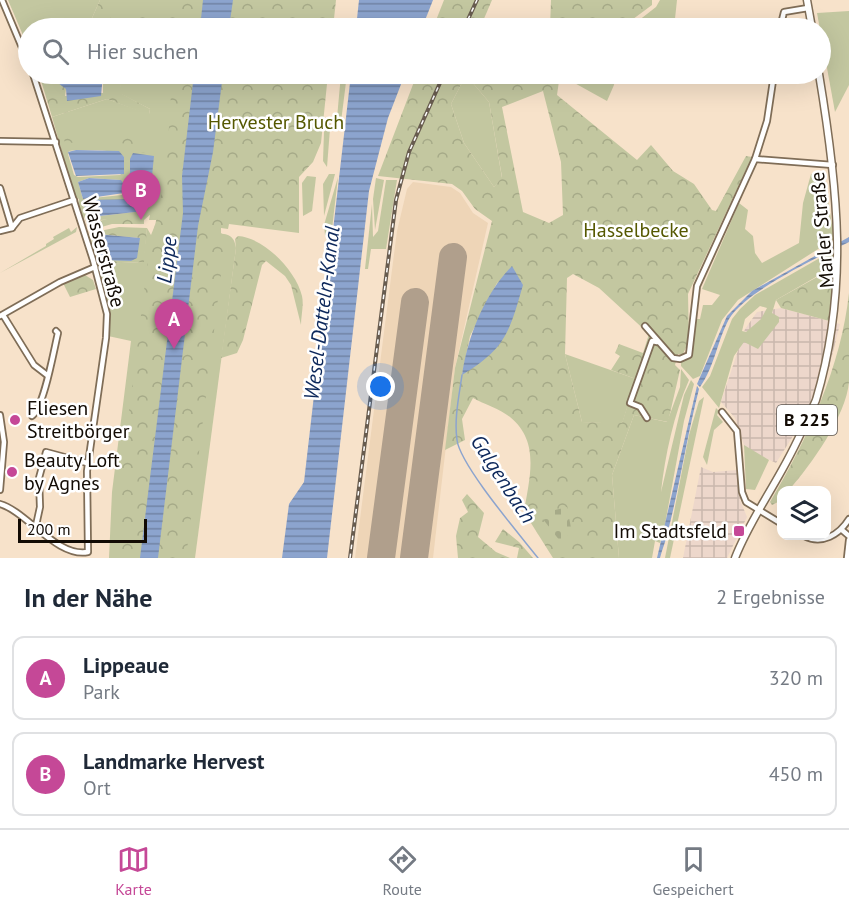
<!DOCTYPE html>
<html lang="de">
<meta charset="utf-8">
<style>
:root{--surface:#fff;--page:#f6f6f7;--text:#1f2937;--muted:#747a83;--line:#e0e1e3;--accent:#c54897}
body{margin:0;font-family:"PT Sans",sans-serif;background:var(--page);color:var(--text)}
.controls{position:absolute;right:18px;bottom:18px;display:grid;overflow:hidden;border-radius:12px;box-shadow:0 6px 24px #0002}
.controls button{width:54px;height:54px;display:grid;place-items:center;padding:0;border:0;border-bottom:2px solid var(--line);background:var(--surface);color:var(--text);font:30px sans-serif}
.scale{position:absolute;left:18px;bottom:15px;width:129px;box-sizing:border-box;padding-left:6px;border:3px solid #120b04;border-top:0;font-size:16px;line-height:21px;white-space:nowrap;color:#120b04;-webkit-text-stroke:4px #fff;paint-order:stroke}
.you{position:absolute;left:381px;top:387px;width:21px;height:21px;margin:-15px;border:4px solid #fff;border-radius:50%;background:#1a73e8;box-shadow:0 0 0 9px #1a73e833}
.badge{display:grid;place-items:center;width:39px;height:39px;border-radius:50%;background:var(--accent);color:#fff;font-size:20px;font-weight:700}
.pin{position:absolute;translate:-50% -50px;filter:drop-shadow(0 2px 3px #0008)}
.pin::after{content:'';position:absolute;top:32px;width:21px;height:18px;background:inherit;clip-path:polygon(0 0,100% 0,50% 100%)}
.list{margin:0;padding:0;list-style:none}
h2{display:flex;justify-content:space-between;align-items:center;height:78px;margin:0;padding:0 24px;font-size:26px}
h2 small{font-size:20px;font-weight:400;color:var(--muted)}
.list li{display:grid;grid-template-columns:39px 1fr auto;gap:18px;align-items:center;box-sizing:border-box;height:84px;margin:0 12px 12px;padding:0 12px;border:2px solid var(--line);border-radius:12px}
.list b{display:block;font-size:22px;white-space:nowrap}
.list p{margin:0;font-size:20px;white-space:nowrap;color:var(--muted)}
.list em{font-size:20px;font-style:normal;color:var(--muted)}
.icon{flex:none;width:33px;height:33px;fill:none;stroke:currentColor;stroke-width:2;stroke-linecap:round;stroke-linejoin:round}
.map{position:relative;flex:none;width:849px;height:558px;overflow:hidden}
.search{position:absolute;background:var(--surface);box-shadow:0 6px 24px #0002;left:18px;right:18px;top:18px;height:66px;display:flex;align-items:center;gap:15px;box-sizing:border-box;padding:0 21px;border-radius:33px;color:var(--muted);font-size:22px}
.sheet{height:270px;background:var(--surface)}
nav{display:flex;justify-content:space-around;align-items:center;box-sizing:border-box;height:84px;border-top:2px solid var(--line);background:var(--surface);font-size:16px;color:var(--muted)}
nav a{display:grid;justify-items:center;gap:3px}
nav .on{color:var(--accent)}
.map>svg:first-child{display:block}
</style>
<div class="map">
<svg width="849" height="558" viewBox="0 0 849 558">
<defs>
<pattern id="industrial-grid" width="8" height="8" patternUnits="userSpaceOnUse" patternTransform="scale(1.5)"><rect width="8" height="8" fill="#edd7cb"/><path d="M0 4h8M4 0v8" fill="none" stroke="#cab7ad"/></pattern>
<pattern id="forest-crowns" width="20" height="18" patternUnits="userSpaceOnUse" patternTransform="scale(1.5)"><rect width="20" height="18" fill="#c3c7a0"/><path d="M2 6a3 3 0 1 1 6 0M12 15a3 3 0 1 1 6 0" fill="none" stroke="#a6aa88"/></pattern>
<pattern id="cemetery-stones" width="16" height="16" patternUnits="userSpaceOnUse" patternTransform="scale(1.5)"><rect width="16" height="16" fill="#c3c7a0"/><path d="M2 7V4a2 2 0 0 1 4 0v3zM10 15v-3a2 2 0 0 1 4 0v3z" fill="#a6aa88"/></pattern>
<pattern id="water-rules" width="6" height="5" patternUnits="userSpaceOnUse" patternTransform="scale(1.5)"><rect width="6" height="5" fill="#8ca4ce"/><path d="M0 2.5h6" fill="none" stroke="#7184a5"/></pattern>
</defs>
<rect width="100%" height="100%" fill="#f7e2ca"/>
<path fill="#eed5b7" d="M413 182 451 187 460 193 473 213 488 223 455 368 433 558H355L397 231 407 189Z"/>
<g fill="url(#industrial-grid)">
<path d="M781 308 840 324 829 368 817 398 776 463 745 448 735 418 721 402 745 329 757 312Z"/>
<path d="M701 467 713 472 737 470 739 479 740 500 747 517 727 558H683Z"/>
</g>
<g fill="#c3c7a0" fill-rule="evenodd">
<path d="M8 0H100L92 18 68 28H28V47Z"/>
<path d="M110 0H203L200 28H138L152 23 110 24Z"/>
<path d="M660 0H677L674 28H629L656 7Z"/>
<path d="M849 11V85L835 112 817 13Z"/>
<path d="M119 74H194L160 220H149L150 215 101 220 87 224 84 216V229L78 205 79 199 75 197 52 117 107 99 149 114 150 109 121 94ZM76 150C92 151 110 148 124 157V171L120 175 78 177 74 175 68 154 69 151ZM89 178 121 180 122 195 83 199 78 182ZM83 200 92 201 146 200 144 211 91 217 86 212Z"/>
<path d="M341 74H347L340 130 336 129Z"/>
<path d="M568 74H615L614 85 607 101 569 80Z"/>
<path d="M466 75 489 102 502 178 494 187 464 143 451 104Z"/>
<path d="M331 116 327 167 323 161 324 132Z"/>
<path d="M329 174H335L324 216 323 184Z"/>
<path d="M811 174 825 181 832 225 837 237 738 300 722 320 700 376 693 379 681 366V362L692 354 695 319H700L703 305H712L720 295 702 289 739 203 748 210 745 229 753 236 755 253 762 263 799 243 803 203Z"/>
<path d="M307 176 316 177 312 211 303 216 302 183Z"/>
<path d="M338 177 331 238 325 235 324 225Z"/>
<path d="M376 178 384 180 375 230 373 199Z"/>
<path d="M386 180H397L386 249H371L368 269H365L372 204 373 237 378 231Z"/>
<path d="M155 225 162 226 140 558H109L112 492 131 341 108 336 107 304 85 232 90 236 99 264 143 262 147 228 151 235Z"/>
<path d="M77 227 76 232 0 273 46 246V244L54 239 53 237 69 228 71 232Z"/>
<path d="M216 233C228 234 234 235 236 248L195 558H158Z"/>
<path d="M839 247 835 266 776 300 772 313 779 317V322L758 349 744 342 734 356 719 408 702 387 710 376 732 319 740 309 755 295ZM760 306 767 308 761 319 746 332 742 331 745 319Z"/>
<path d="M565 354 636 379 622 424 582 422Z"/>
<path d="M681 369 689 380C674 414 665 455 661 492L684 395 691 380 694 384 684 421 663 535 660 543 655 541 652 558H619L612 475 634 415 667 422 680 387Z"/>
<path d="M704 397 670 558H665L689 435 699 401Z"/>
<path d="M716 408 719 411 717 415 723 422 714 430 707 465 703 457Z"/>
<path d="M744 445 769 460 755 490 746 489Z"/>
</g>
<g fill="url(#forest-crowns)" fill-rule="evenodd">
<path d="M100 0H110L111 24 144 12 151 16 152 23 138 28H68L92 18Z"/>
<path d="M169 0H336L333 28H171Z"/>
<path d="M444 0H492L480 28H433Z"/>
<path d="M551 0H652V5L621 28H550Z"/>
<path d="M39 74 59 77 66 89 65 96 103 93V74H119L122 94 150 109 149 115 107 99 52 117Z"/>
<path d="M172 74H328L321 143 313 162 299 177V233L229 224 228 229 221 228V233L225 237 224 250 186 558H118L120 483 150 243C167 189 169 130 172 74Z"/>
<path d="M417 74H560L557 95 637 160 651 145 673 171 694 184 712 210 716 211 746 156 752 157 688 294 689 341 683 354H678L675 365 680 370 668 422 634 415 612 475 619 558H553L524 512C529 479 541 442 510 417 500 409 484 404 473 398L462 419 465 440 445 450 455 368 492 221 475 209 462 191 452 184 378 176ZM466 75 489 102 502 177 494 187 464 143 451 104ZM543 91 561 162 563 215 549 223 523 212 502 107ZM573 274 599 288 649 334 643 353 619 344 615 353 620 356 611 370 636 379 622 423 582 422 565 354 567 278ZM498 281 462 375 470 336Z"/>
<path d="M80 131 94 137 91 142 65 143 63 135Z"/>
<path d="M127 132 142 138 144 143 149 142 148 147H157L154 154 134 151 135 144 117 143 114 138 117 134Z"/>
<path d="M151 214 144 220V224H112L91 230 87 224 111 218Z"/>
<path d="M119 227 147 228 144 262 99 264 90 233ZM97 234 140 238 102 260 93 237Z"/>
<path d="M238 236C265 238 296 271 302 296 304 305 301 316 301 325L291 285 285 276 266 261 262 265 243 340 237 353 221 358 236 248 235 239Z"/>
<path d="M835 267 833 322 781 308 776 300Z"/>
<path d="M85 275 93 280 96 289 70 297 63 283Z"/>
<path d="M849 293C849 322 849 353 849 382 846 416 811 465 789 490H782L780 501 772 505 770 502C808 438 841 367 849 293Z"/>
<path d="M467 494 484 513 478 537 496 552 510 558H458L456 536 460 518 468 512 462 500Z"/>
<path d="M503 529 519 542 533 558H517L519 548 495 542Z"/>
</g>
<path fill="url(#cemetery-stones)" d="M567 507 572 533 560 541 539 514Z"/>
<g fill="url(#water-rules)">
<path d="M203 0H233L229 28H200Z"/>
<path d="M359 0H433L422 28H356Z"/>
<path d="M51 74H103L101 96 67 101 66 89 58 83 59 77Z"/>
<path d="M194 74H223L213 152 198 226 158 558H140L183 213 182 176Z"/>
<path d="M351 74H405L388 118 369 191 327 558H282L289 504 304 482Z"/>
<path d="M76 150 119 151 124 157V174L76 176 68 152Z"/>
<path d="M133 153 154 156 152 176H130V159Z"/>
<path d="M89 178 121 180 123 183 124 193 83 199 78 182Z"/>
<path d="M127 179H152L150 195H127Z"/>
<path d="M143 199 147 201 144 211 91 217 82 203 83 200Z"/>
<path d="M97 234 140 238 137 258 131 261 102 260 93 237Z"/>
<path d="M849 237V242C818 257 746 291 729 319 717 341 715 366 700 387L697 384 727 316 752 291Z"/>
<path d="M512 266 523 285C509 333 506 348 462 375 468 336 484 295 512 266Z"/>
<path d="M697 386 699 389C687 436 680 484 668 531 666 541 662 549 660 558H657Z"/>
</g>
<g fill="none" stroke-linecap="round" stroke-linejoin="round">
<path stroke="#8ca4ce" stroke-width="1.5" d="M462 375C459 396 454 419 457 440 460 465 520 535 538 558"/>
<g stroke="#b09f8c" stroke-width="28">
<path d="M381 558 415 302"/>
<path d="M414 558 453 257"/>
</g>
<defs>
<g id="minor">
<path d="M2 0 28 62"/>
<path d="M780 28 784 12 808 8"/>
<path d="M0 141 56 142"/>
<path d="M755 159 833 165"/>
<path d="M0 188 12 228"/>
<path d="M0 231 12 228 20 218 74 200"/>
<path d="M3 315 34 365 47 375"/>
<path d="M0 316 60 282 95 267"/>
<path d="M645 326 673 358 680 359 689 355 697 286 755 159 767 121 774 74"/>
<path d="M722 412 737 431 742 492 746 502 782 524"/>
<path d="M0 415 4 442 0 490"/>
<path d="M32 416C44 408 54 349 58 333L56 331"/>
<path d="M647 418 640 407 630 403 652 341 657 342"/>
<path d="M0 504C26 511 57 558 88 552L87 471 106 338 107 314 93 260 33 74"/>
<path d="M35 530 40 507 39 478 46 452 87 463"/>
<path d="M842 530 849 536"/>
<path d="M804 536C822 545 839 535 849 519"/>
<path d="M847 558 849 540"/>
</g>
<g id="major">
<path d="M807 0 812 28"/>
<path d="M735 558C747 527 766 499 782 470 795 447 806 423 816 400 849 289 838 188 819 74"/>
</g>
</defs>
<use href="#minor" stroke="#7f6d57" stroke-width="8"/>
<use href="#major" stroke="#7f6d57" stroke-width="9"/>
<use href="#minor" stroke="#fff" stroke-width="4.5"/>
<use href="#major" stroke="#fff" stroke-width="6"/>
<defs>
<g id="rail">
<path d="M464 28 477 0"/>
<path d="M350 558 396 200 409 152 444 74"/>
</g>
</defs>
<use href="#rail" stroke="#685c4f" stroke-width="4"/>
<use href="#rail" stroke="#fff" stroke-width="1.5" stroke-dasharray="4.5" stroke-linecap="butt"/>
</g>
<g fill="#c54897" stroke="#fff" stroke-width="2">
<circle cx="15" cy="420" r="6"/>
<circle cx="12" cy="472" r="6"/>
<rect x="733" y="525" width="12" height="12" rx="3"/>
</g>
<g text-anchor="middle" stroke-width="5" stroke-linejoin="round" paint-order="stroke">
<rect fill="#fff" stroke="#59544f" stroke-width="1.5" x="777" y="405" width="60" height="30" rx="4.5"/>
<g font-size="18" font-weight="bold" fill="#120b04">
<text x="807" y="426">B 225</text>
</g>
<g font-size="20" fill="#555801" stroke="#fff">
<text x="276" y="129">Hervester Bruch</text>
<text x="636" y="237">Hasselbecke</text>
</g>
<g font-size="20" fill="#120b04" stroke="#fff">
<text transform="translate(822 230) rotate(-95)" y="7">Marler Straße</text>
<text transform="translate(104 252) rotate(75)" y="7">Wasserstraße</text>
</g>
<g font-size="20" fill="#120b04" stroke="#fff" text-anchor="start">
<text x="27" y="415">Fliesen<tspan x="27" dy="23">Streitbörger</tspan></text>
<text x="24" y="467">Beauty Loft<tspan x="24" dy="23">by Agnes</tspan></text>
<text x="727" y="538" text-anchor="end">Im Stadtsfeld</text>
</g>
<g font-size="21" font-style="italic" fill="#0d285b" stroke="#fff">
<text transform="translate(167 260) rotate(-83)" y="7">Lippe</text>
<text transform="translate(322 313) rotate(-83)" y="7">Wesel-Datteln-Kanal</text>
<text transform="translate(503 479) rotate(57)" y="7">Galgenbach</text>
</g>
</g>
</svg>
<div class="controls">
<button><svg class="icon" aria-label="layers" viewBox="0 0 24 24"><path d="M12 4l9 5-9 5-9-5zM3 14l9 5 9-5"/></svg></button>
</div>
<div class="scale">200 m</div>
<div class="you"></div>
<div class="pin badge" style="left:174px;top:349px">A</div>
<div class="pin badge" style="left:141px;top:220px">B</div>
<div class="search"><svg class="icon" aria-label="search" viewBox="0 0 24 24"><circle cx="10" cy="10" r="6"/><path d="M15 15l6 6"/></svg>Hier suchen</div>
</div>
<section class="sheet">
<h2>In der Nähe<small>2 Ergebnisse</small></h2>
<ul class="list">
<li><span class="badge">A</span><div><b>Lippeaue</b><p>Park</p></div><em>320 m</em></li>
<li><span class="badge">B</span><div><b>Landmarke Hervest</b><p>Ort</p></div><em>450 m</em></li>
</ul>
</section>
<nav>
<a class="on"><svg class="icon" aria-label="map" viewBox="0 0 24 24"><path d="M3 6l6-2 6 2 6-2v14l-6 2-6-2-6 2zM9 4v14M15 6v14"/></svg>Karte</a>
<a><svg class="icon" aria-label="directions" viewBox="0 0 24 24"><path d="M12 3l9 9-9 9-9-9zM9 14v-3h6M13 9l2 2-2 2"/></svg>Route</a>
<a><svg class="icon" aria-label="saved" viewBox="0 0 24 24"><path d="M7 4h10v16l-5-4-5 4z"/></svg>Gespeichert</a>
</nav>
